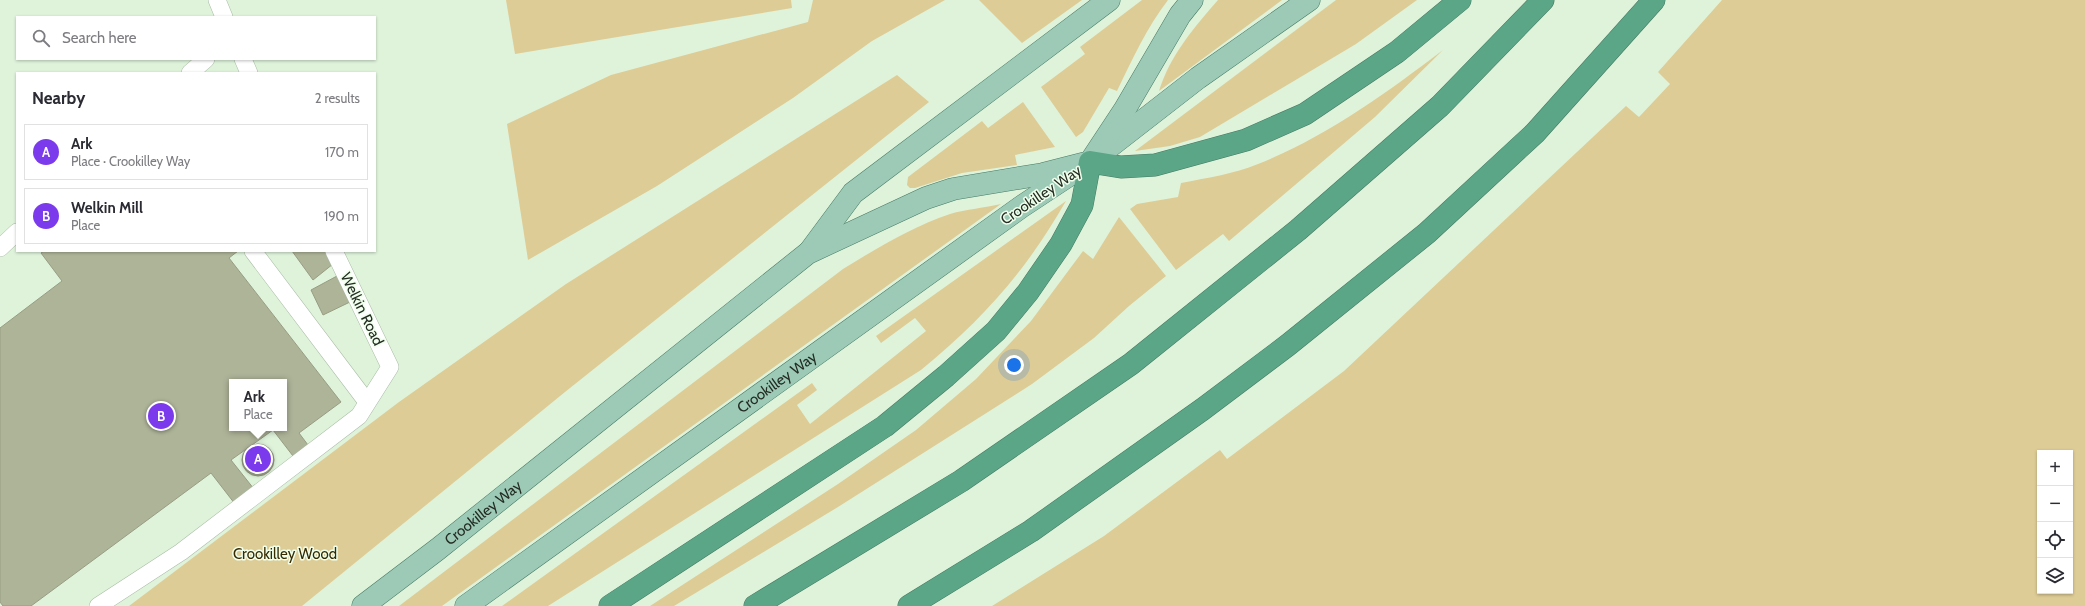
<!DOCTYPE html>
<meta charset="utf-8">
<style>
:root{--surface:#fff;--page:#f2f2f3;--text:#2b2b33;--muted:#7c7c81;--line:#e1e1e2;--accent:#7c3aed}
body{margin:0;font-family:Cabin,sans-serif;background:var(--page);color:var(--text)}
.controls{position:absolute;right:12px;bottom:12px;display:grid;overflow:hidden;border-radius:0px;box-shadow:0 1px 3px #0004}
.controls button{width:36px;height:36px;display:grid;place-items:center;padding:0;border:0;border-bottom:1px solid var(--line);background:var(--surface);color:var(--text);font:20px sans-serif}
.you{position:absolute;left:1014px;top:365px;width:14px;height:14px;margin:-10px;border:3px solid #fff;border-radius:50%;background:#1a73e8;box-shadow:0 0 0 6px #1a73e833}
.badge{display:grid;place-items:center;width:26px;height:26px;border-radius:50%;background:var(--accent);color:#fff;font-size:13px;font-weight:700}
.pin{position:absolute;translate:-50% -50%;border:2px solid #fff;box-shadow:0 1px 4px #0006}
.popup{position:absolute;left:229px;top:379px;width:58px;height:52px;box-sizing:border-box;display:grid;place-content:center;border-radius:0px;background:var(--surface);filter:drop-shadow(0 1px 3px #0005);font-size:13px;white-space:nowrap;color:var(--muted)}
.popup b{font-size:15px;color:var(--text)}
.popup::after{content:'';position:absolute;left:50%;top:100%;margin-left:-8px;border:8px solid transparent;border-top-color:var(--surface)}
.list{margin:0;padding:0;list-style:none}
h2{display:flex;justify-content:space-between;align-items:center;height:52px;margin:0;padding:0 16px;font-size:17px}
h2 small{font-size:13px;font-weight:400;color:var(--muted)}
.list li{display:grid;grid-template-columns:26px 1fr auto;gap:12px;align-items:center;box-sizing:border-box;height:56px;margin:0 8px 8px;padding:0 8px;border:1px solid var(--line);border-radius:0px}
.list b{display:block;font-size:15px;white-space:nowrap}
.list p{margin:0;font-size:13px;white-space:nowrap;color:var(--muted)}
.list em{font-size:13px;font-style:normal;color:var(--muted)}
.icon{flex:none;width:22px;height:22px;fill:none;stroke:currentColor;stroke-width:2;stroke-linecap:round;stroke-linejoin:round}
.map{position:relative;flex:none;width:2085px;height:606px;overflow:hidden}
.search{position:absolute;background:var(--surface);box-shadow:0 1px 3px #0004;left:16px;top:16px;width:360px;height:44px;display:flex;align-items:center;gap:10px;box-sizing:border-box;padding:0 14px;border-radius:0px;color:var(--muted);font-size:15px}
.panel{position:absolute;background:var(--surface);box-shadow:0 1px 3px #0004;left:16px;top:72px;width:360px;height:180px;border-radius:0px}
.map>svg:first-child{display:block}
</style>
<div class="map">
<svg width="2085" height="606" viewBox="0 0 2085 606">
<rect width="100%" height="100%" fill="#dff3db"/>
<g fill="#decc96" fill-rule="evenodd">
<path d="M506 0H791L792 8 515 54Z"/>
<path d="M813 0H945L872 41 793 98 657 186 528 260 507 124 611 75 808 22Z"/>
<path d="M979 0H1082L1022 43Z"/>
<path d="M1142 0H1168C1147 27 1132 60 1117 91L1109 88 1083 132 1076 137 1041 87 1085 54 1080 47Z"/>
<path d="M1218 0H1282L1159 91C1169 57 1195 26 1218 0Z"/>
<path d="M1336 0H1417L1356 44 1200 137 1170 146 1135 151Z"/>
<path d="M1722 0H2085V606H992L1104 536 1220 450 1227 459 1344 371 1626 106 1639 117 1670 84 1658 72ZM2040 453H2070V591H2040Z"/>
<path d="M1443 50 1375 117 1229 241 1223 234 1176 270 1130 209 1137 204 1178 197 1181 183C1206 178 1234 174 1258 164 1326 137 1385 94 1443 50Z"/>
<path d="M897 75 929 102 565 392 302 606H129L399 402 566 284Z"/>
<path d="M1023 102 1055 147 1015 155 1017 165 962 173 915 188H910L907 185 908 177 982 121 988 128Z"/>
<path d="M1066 201C1026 271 983 319 921 370L548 606H502L812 383 817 390 797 405 810 424 926 331 915 318 881 343 876 336Z"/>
<path d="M1001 204 442 606H399L843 269C877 248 912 227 950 214 966 209 985 208 1001 204Z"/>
<path d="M1119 217 1166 276 1129 306 1094 338 1032 384 838 507 674 606H650L838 484 916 430 976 379 1031 321 1083 251 1093 259Z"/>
</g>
<g fill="#aeb498" stroke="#989d82" fill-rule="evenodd">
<path d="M44 251H238L229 258 341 402 299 433 308 445 293 456 273 430 231 460 254 489 235 504 211 473 31 606H3L0 602V328L62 281 41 253ZM232 382H284V428H232Z"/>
<path d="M292 251H326L333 264 313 280Z"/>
<path d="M337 276 350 302 323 315 311 290Z"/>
<circle cx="258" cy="460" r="16"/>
</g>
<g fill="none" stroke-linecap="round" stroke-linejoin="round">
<defs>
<g id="lane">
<path d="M217 0 224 17"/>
<path d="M243 59 249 73"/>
<path d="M190 73 206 59"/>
<path d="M0 248 17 232"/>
<path d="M253 251 367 402"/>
<path d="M98 606 181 552 359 416 390 367 334 251"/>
</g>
<g id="primary">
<path d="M1104 151 1198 78 1309 0"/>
<path d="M810 251 853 193 1109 0"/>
<path id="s1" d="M363 606 438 549 808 253 926 198 953 189 1043 174 1090 162 1125 109 1180 15 1192 0"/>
<path id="s2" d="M466 606 1021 207 1074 172"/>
</g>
<g id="highway">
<path d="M610 606 885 426 946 376 996 331 1028 292 1061 244 1082 205 1090 162 1121 167 1155 165 1246 140 1305 114 1397 52 1460 0"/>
<path d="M755 606 961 481 1131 364 1298 230 1440 106 1543 0"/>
<path d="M909 606 1031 531 1203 409 1288 345 1427 233 1535 133 1654 0"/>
</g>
</defs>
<use href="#lane" stroke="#a9bca5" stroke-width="18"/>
<use href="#primary" stroke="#477b64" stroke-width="23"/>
<use href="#highway" stroke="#477b64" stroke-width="23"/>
<use href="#lane" stroke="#fff" stroke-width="17"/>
<use href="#primary" stroke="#9ccab7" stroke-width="22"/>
<use href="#highway" stroke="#5aa687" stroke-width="22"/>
</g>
<g text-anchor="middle" stroke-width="3" stroke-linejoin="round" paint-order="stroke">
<g font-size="15" fill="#242c23" stroke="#efffec">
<text transform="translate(1041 195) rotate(-34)" y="5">Crookilley Way</text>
<text transform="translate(362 309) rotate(64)" y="5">Welkin Road</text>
<text dy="5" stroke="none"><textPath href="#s2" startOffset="383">Crookilley Way</textPath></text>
<text dy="5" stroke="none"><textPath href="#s1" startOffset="152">Crookilley Way</textPath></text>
</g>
<g font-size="15" fill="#372a00" stroke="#efffec">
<text x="285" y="559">Crookilley Wood</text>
</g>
</g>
</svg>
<div class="controls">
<button>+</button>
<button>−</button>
<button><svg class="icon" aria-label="locate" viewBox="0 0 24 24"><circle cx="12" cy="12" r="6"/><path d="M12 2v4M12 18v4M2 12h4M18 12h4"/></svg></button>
<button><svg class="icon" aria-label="layers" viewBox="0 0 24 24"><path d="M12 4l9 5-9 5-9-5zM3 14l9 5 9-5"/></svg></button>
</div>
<div class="you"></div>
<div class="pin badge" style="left:258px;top:459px">A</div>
<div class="popup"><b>Ark</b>Place</div>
<div class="pin badge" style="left:161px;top:416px">B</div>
<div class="search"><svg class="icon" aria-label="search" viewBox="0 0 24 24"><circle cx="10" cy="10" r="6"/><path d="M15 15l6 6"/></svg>Search here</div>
<section class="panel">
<h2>Nearby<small>2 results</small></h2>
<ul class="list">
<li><span class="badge">A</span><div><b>Ark</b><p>Place · Crookilley Way</p></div><em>170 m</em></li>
<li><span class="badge">B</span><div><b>Welkin Mill</b><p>Place</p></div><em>190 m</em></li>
</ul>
</section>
</div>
